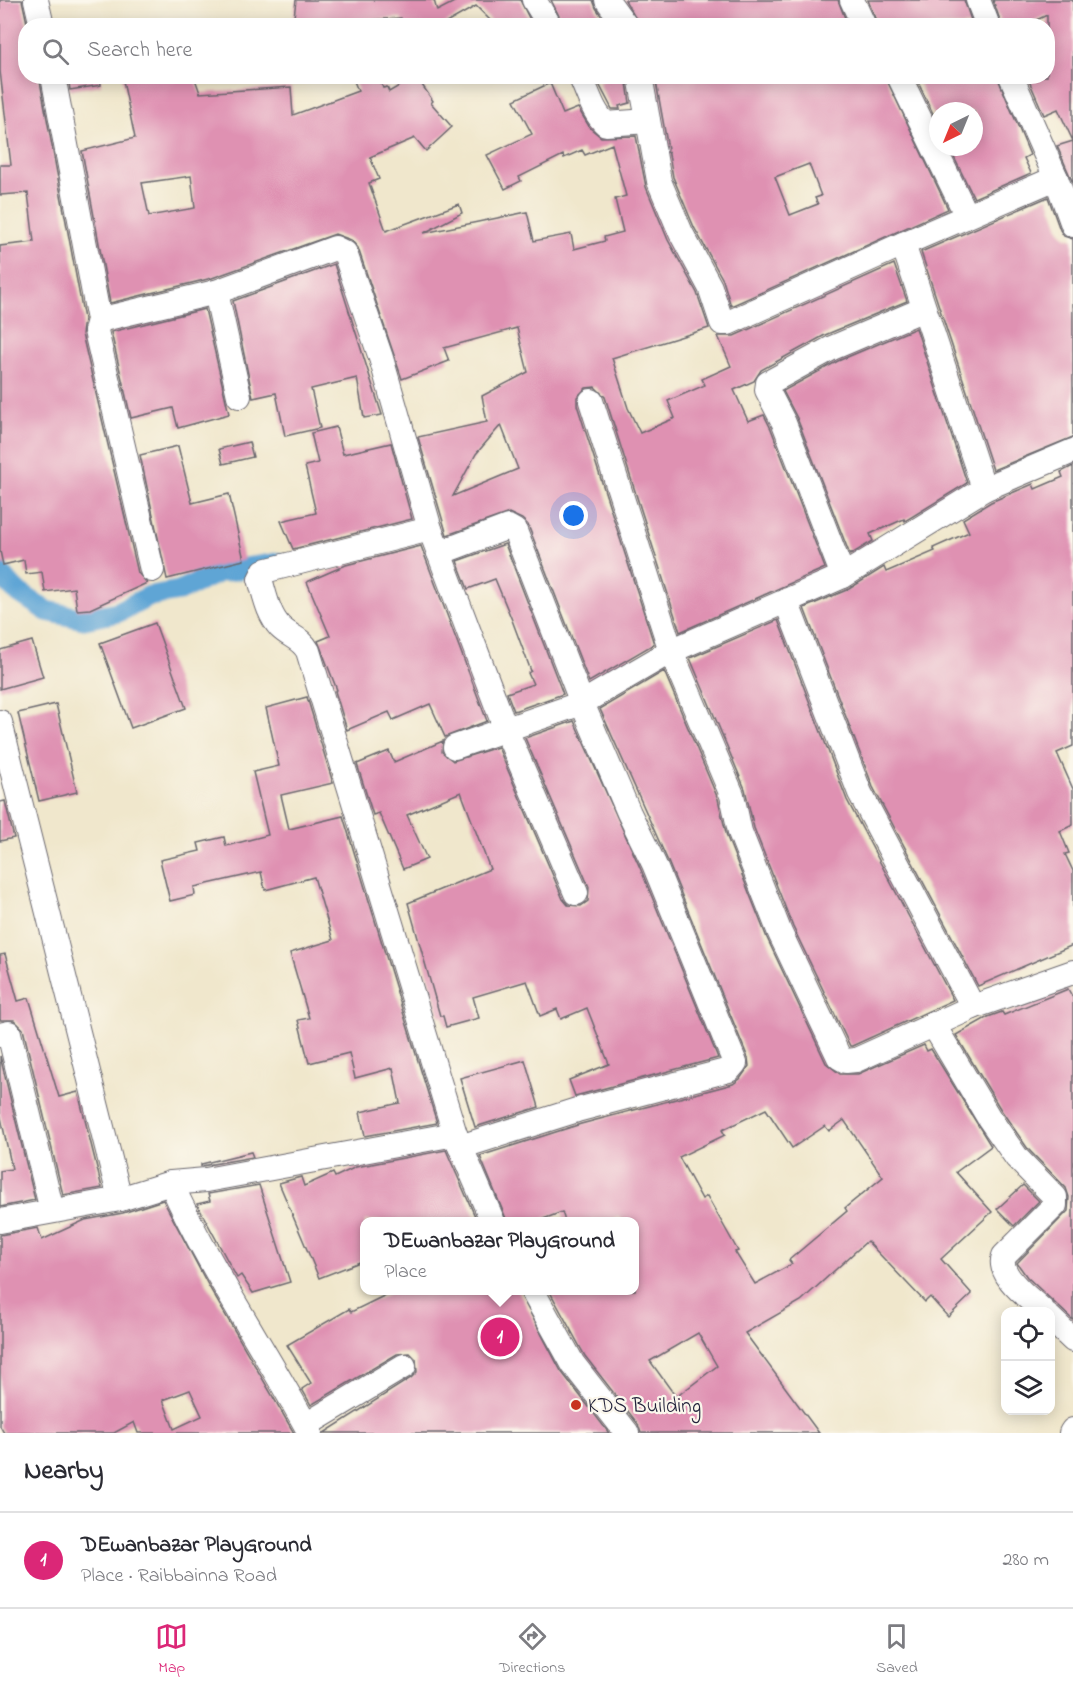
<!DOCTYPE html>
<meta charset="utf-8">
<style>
:root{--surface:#fff;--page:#f2f2f3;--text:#2b2b33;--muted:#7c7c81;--line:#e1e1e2;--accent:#db2777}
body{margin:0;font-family:"Indie Flower",sans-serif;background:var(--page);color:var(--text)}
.controls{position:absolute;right:18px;bottom:18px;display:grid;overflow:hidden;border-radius:12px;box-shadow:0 3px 15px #0003}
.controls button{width:54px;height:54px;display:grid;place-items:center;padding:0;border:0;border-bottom:2px solid var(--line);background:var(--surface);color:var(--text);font:30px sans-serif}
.compass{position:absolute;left:929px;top:102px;width:54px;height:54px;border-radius:50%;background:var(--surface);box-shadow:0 3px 15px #0003;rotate:223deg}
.you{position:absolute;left:574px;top:516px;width:21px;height:21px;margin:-15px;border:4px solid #fff;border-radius:50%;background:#1a73e8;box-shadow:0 0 0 9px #1a73e833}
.badge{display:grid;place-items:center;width:39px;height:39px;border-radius:50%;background:var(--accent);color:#fff;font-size:20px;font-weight:700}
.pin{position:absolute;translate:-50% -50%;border:3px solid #fff;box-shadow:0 2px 6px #0006}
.popup{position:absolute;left:360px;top:1217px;width:279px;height:78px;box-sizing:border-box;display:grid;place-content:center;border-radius:12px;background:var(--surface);filter:drop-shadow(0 2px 4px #0005);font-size:20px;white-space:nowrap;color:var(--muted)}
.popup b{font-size:22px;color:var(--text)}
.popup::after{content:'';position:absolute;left:50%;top:100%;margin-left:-12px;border:12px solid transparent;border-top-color:var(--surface)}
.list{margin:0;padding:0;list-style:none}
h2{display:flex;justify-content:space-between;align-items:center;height:78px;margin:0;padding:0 24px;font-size:26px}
h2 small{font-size:20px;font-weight:400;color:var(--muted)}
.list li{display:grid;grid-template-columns:39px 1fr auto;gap:18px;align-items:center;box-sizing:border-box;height:96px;padding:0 24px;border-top:2px solid var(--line)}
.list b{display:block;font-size:22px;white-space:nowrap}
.list p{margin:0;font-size:20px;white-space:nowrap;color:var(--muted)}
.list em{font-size:20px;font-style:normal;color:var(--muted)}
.icon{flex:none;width:33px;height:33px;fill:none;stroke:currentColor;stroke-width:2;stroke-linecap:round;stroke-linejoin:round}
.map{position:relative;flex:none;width:1073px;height:1433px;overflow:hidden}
.search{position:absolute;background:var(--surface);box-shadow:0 3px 15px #0003;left:18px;right:18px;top:18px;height:66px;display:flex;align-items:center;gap:15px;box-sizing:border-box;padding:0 21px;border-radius:24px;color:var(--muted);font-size:22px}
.sheet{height:174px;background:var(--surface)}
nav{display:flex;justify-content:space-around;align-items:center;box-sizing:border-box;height:84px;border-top:2px solid var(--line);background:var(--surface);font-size:16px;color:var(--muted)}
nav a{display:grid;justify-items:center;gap:3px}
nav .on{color:var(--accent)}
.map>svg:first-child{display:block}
</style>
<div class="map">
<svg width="1073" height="1433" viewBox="0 0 1073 1433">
<rect width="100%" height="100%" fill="#fbf7ec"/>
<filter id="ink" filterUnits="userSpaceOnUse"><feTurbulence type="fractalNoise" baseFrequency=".0167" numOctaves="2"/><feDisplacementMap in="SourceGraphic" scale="12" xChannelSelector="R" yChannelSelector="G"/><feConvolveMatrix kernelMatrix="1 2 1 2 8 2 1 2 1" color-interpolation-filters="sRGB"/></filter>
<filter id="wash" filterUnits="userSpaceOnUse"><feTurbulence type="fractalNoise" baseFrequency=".008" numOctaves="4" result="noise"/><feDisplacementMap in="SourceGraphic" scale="24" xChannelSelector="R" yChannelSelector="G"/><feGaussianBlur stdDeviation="1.35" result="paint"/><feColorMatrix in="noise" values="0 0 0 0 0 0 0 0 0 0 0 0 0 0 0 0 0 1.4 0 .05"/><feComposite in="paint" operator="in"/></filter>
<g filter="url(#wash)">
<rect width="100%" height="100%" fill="#f0e7cc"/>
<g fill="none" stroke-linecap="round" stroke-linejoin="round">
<path stroke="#5ea5d5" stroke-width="21" d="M0 573 15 590 47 611 84 619 118 612 150 596 179 591 219 572 279 563"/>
</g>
<g id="blocks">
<g fill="#df91b2" fill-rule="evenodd">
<path d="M0 0H22L27 23 26 76H39L84 319 82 334 138 573 147 583 90 609 77 610 74 588 45 592 42 572 26 574 24 560 3 565 0 551V246L34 242 28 193 0 195V165H11L0 71Z"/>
<path d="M296 0H434L437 11 458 0H520L533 26H496L476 6 441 26H403L401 18 353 21 352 26H293Z"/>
<path d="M551 0H593L596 8 608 26H564Z"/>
<path d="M625 0H838L848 26H640Z"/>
<path d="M868 0H964L973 26H878Z"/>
<path d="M993 0H1073V183L1057 146 1073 141 1058 109 1044 115 1027 76H1047V15L1024 26H1002Z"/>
<path d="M68 76H100L101 85 70 90Z"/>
<path d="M122 76H194L200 93 291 87 293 115 358 91 352 76H378L383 88 387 87 389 92 416 76 433 101 431 103 452 127 426 151 415 138 370 157 379 179 369 183 386 231 459 204 462 213 424 233 527 212 534 241 571 234 574 249 605 241 604 237 623 232 615 199 626 196 612 144 585 155 582 150 564 158 563 155 519 177 521 181 505 189 487 155 532 134 514 100 550 83 563 114 578 108 590 128 601 137 636 136 646 187 668 240 697 293 709 328 612 358 628 408 640 433 675 418 668 401 705 385 702 379 731 366 718 336H734L894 264 907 301 825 335 761 370 754 381 734 390 748 421 764 415 771 429 825 568 680 632 605 397 595 387 586 388 577 397V405L654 644 589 682 528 525 522 519 509 513 447 535 418 437 487 422 482 396 528 372 517 328 444 348 449 361 402 379 358 248 351 240 335 234 212 278 110 303 82 151 135 138ZM191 176 195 208 149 216 142 183ZM501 425 518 469 453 496 476 454Z"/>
<path d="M615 76H626L630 103 619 106 620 109H612L598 82Z"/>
<path d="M655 76H885L948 209 731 306 723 280 694 227 673 177ZM809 164 821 196 815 198 818 204 790 215 775 177Z"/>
<path d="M915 76H997L1030 155 1024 158 1031 173 974 198 949 147H974V111H938V124Z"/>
<path d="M1048 197 1060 230 1064 236 1073 239V437L993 470 921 252Z"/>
<path d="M334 264 382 415 364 418 357 378 311 389 320 428 285 436 276 393 253 398 233 301Z"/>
<path d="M205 309 229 414 178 428 173 408 131 418 111 332Z"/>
<path d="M916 328 967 483 905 521 904 519 870 534 873 541 850 555 797 418 783 391 838 361Z"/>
<path d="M336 427 343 454 391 443 412 519 293 549 281 521 316 513 305 466 318 463 311 433Z"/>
<path d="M249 442 253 457 223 464 219 449Z"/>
<path d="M178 446 192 503 229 494 244 560 167 579 140 455Z"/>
<path d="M1073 466V746L1057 753 1073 789V825L1060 831 1069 853 1065 854 1073 871V945L978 986 873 787 804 608 849 589 884 567 886 572 935 551 933 548 969 532 963 519 991 502 1033 484 1035 489 1063 477 1061 472Z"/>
<path d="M505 544 563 694 514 711 507 693 533 684 528 673 531 671 512 620 495 579 468 589 457 561Z"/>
<path d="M421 546 487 721 445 737 430 704 393 720 389 712 347 730 335 691 337 690 318 641 330 636 307 582 346 565Z"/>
<path d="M778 620 847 800 953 1000 852 1046H850L793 927 754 828 745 789 690 658Z"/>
<path d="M155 623 186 708 131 728 100 643Z"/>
<path d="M32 641 43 677 0 689V650Z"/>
<path d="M664 671 718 799 727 837 767 938 826 1063 840 1074H858L924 1045 927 1051 931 1049 991 1146 956 1172 992 1212 941 1259 972 1294 948 1317 930 1297 925 1302 867 1241 801 1301 745 1333 819 1433H641L638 1424 585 1356 549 1290H635V1221H622L620 1217 609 1221H565L562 1212 538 1221H507L480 1156 581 1124 733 1084 740 1079 749 1066 748 1058 667 859 600 709ZM766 1109 792 1148 825 1126 829 1131 844 1120 883 1177 845 1208 847 1211 789 1260 792 1264 755 1284 735 1252 738 1251 716 1212 707 1196 702 1199 679 1157 725 1135 722 1130ZM698 1333 717 1366 676 1397 650 1361Z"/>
<path d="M307 697 333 783 281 795 289 829 343 816 437 1123 365 1136 360 1112 400 1103 393 1068 355 1078 349 1053 309 1063 298 1020 309 1018 290 953 333 940 314 877 265 890 261 872 194 887 195 895 170 901 160 860 200 851 198 843 224 837 226 846 268 835 253 772 279 766 266 708Z"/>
<path d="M56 704 77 792 39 801 18 713Z"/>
<path d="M574 721 641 870 718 1058 575 1096 569 1080 609 1064 587 1008 561 1019 557 1009 540 1016 527 981 473 997 479 1018 446 1027 443 1016H440L408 903 490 869 461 792 407 815 427 859 403 869 379 813 373 815 357 764 389 751 394 762 443 741 442 752 453 761 498 747 563 899 568 905 581 906 588 901 589 887 525 738Z"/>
<path d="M5 801 14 838 0 841V802Z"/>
<path d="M5 954 18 1001 29 998 59 1097 78 1092 102 1188 63 1195 23 1029 14 1020H0V955Z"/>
<path d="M1068 989 1073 998V1320L1027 1277 1017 1263 1068 1211 1069 1197 1066 1188 1028 1149 1001 1110 956 1035 988 1017 1002 1012 1004 1015Z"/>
<path d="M0 1056 35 1200 0 1207V1171L12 1169 0 1113Z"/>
<path d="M525 1060 539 1107 475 1127 460 1078Z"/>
<path d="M446 1150 477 1221H365V1260L319 1278 279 1183 301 1177 304 1186 333 1173 335 1177 356 1167Z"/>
<path d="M251 1152 253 1157 201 1166V1164Z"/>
<path d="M259 1185 290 1282 253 1293 241 1275 237 1278 197 1204 210 1201 208 1194Z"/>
<path d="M1023 1185 1039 1201 1014 1226 997 1209Z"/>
<path d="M163 1200 208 1285 294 1433H138L134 1422 114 1433H4L0 1426V1235L38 1228 42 1240 85 1220 123 1213ZM190 1390 202 1416 174 1429 163 1400Z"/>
<path d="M396 1290H518L561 1371 609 1433H324L411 1378 417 1372 416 1359 410 1353 397 1354 311 1405 302 1389 311 1383 287 1345 349 1309 351 1312Z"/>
</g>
</g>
</g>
<g filter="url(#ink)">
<use href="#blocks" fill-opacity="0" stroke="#6a676e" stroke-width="1.5"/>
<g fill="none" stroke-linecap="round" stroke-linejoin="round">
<defs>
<g id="minor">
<path d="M36 0 42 26"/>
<path d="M534 0 550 26"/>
<path d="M607 0 626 26"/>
<path d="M852 0 864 26"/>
<path d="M978 0 988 26"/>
<path d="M53 76 99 320 216 292 335 248 345 253 381 358 430 529 506 730 576 893"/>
<path d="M580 76C588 92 593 113 606 124L648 121"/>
<path d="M640 76 659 181 681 233 710 287 722 323H728L903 244"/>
<path d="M899 76 967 216"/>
<path d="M1011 76 1056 178 1073 225"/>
<path d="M216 292 239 396"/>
<path d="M99 320 96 331 152 570"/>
<path d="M591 401 671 651 732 795 740 832 780 933 839 1057 846 1061 856 1060 973 1007 1073 972"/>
<path d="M984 489 1073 451"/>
<path d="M430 529 264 571 260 579C265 595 268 614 280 627 290 637 301 638 308 651L455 1134 493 1222"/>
<path d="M439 553 508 527 515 531 582 703 629 813 654 864 735 1063 729 1070 577 1110 460 1147"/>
<path d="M843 576 784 423 767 390 768 383 832 348 924 309"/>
<path d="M786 601 860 793 973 1007"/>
<path d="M0 722 120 1199"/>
<path d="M455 747 582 703 671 651 843 576 984 489 903 244 1056 178"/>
<path d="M933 1024 989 1118 1017 1158 1055 1197V1205L1004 1256C996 1276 1031 1299 1044 1312"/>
<path d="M0 1035 9 1033 52 1211"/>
<path d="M171 1183C210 1270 265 1349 310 1433"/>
<path d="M0 1221 120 1199 171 1183 206 1180 455 1134"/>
<path d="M532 1290 573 1364 627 1433"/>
<path d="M1050 1318 1073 1340"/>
<path d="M306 1425 404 1366"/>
<path d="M1071 1433 1073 1430"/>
</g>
</defs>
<use href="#minor" stroke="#6a676e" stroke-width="26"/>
<use href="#minor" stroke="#fff" stroke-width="24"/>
</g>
</g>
<circle fill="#c8321e" stroke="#fbf7ec" stroke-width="2" cx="576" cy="1405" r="6"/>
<g text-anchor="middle" stroke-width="4.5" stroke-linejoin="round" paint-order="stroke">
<g font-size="21" fill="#22223b" stroke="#fbf7ec" text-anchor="start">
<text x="588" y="1412">KDS Building</text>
</g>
</g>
</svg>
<div class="controls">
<button><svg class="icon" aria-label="locate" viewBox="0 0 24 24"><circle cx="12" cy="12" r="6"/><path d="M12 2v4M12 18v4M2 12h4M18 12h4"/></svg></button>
<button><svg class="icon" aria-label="layers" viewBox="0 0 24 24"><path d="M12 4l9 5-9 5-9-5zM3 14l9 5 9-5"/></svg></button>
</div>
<svg class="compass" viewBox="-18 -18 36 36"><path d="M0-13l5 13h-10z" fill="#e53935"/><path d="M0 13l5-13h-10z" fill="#7c7c81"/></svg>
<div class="you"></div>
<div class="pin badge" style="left:500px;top:1337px">1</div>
<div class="popup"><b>DEwanbazar PlayGround</b>Place</div>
<div class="search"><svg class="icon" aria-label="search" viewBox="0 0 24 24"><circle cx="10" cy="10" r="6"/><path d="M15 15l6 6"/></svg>Search here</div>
</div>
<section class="sheet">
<h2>Nearby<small></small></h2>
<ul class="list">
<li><span class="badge">1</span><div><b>DEwanbazar PlayGround</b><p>Place · Raibbainna Road</p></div><em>280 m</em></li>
</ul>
</section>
<nav>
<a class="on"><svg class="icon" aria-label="map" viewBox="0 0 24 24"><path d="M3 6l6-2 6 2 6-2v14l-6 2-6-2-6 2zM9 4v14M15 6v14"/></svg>Map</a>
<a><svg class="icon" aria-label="directions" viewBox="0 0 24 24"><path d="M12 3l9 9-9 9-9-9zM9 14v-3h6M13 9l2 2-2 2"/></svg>Directions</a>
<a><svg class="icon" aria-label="saved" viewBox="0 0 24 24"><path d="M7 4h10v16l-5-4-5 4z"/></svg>Saved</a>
</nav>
